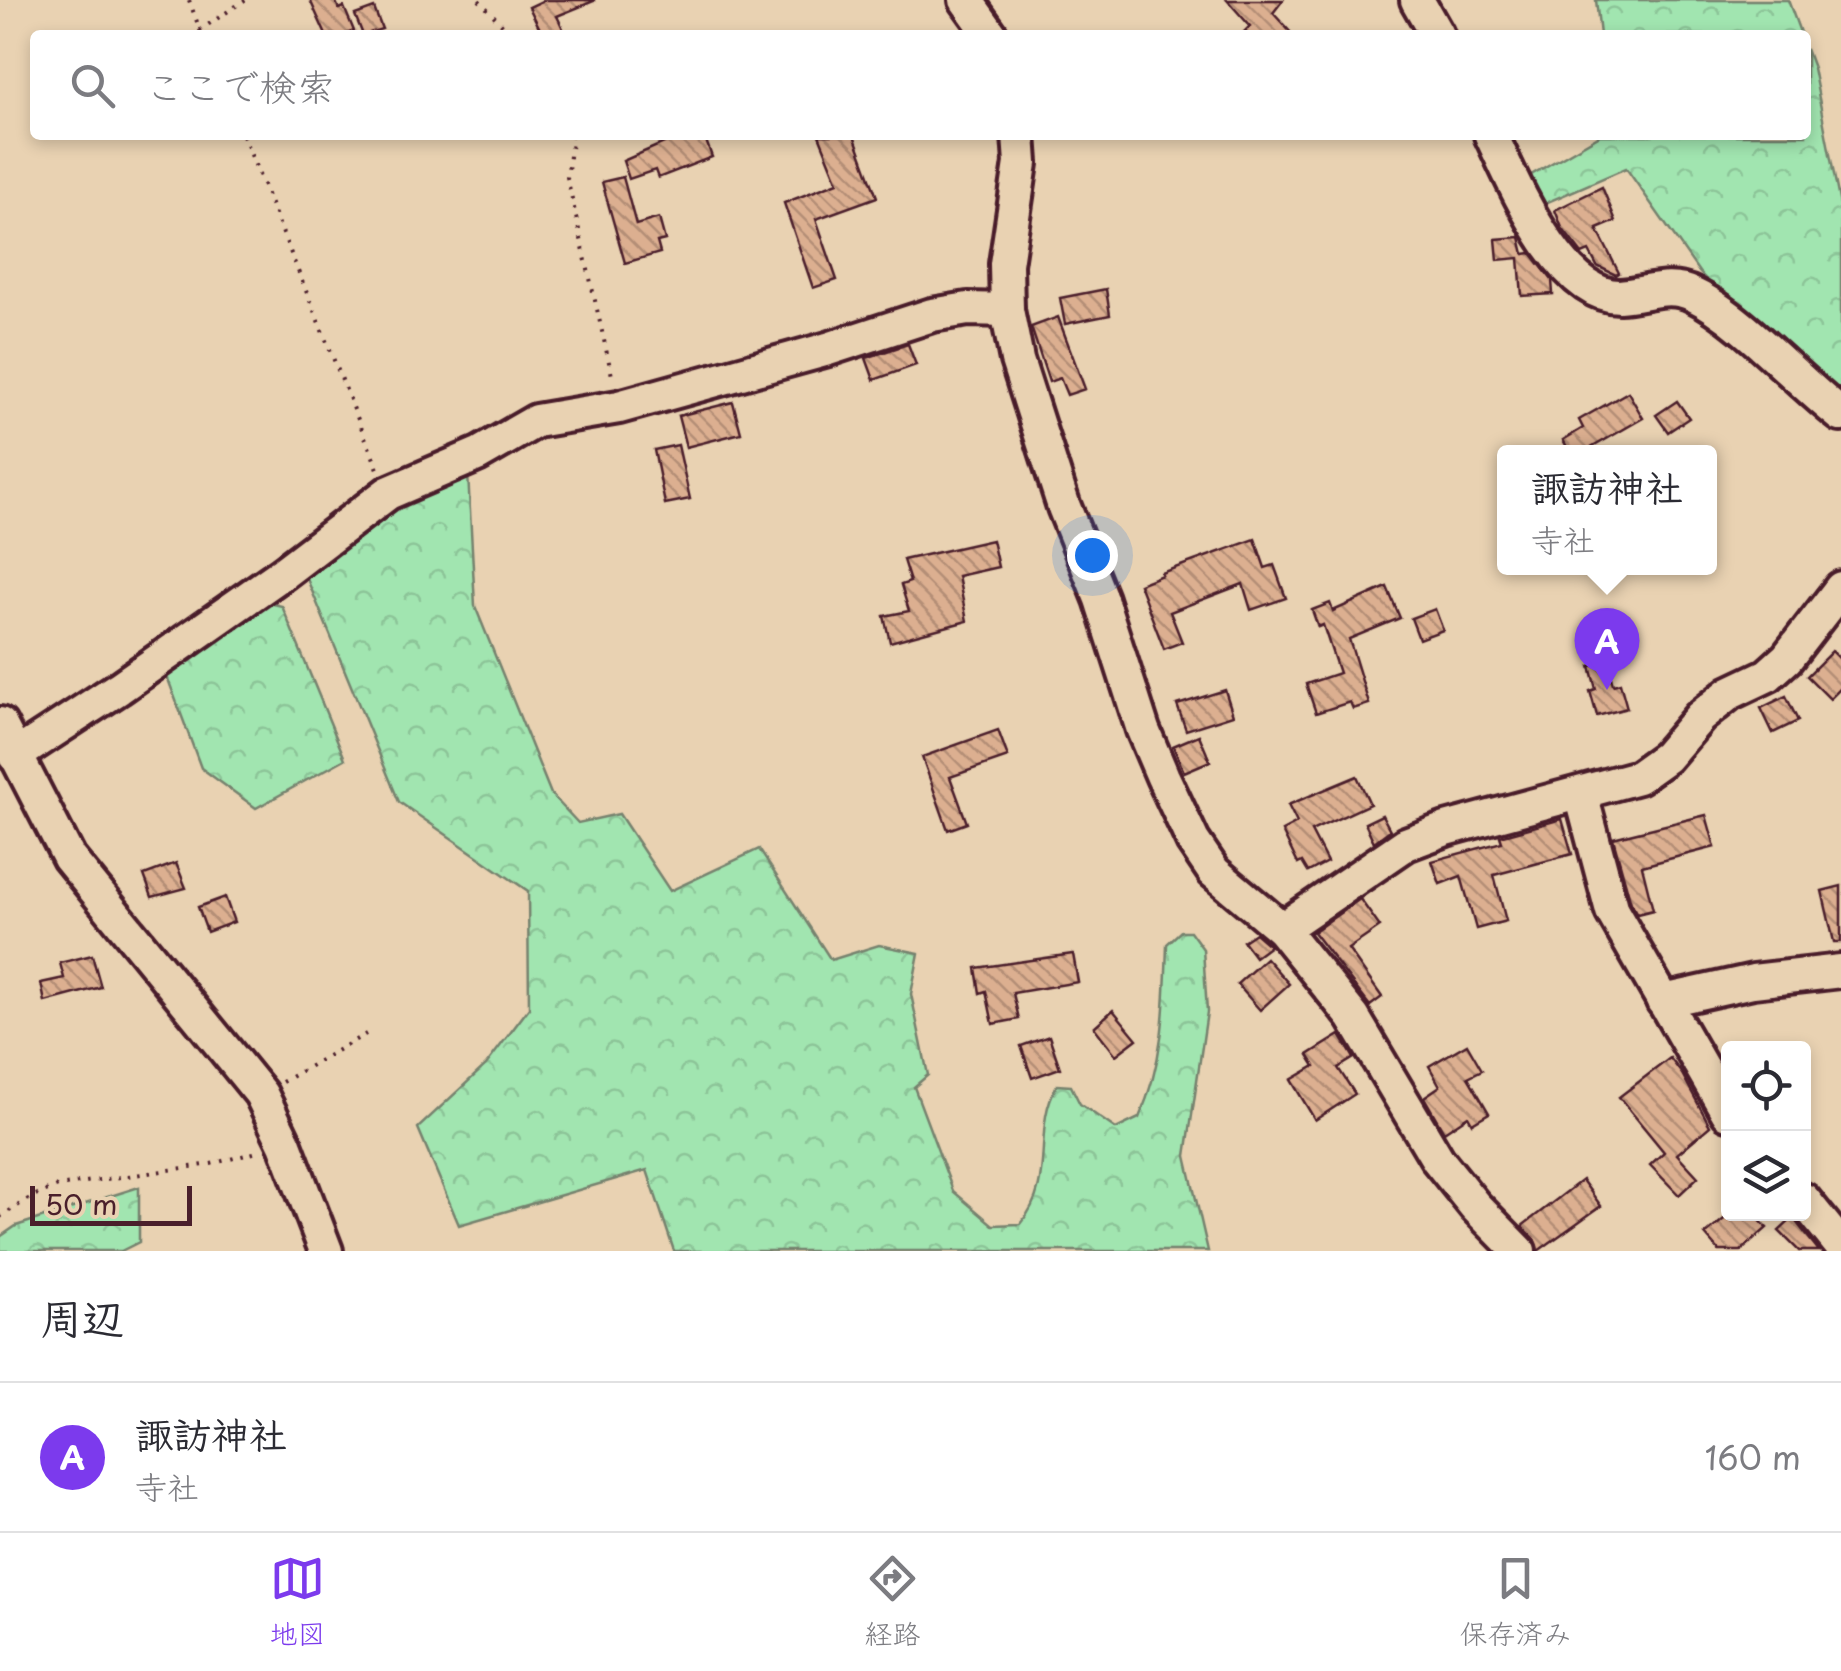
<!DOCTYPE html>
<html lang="ja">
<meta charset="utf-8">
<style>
:root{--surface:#fff;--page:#f2f2f3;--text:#2b2b33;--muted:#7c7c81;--line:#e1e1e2;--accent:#7c3aed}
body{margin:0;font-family:"Playpen Sans","Klee One",sans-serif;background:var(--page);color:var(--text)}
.controls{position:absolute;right:30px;bottom:30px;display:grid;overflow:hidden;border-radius:10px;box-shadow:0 5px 15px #0003}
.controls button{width:90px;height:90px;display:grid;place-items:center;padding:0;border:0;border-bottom:2px solid var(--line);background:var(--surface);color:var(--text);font:50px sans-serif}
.scale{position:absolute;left:30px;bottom:25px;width:162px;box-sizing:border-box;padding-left:10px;border:5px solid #4a1f2b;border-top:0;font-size:28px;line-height:35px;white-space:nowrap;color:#4a1f2b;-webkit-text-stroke:8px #e9d2b2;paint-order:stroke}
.you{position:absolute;left:1092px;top:555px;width:35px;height:35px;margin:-25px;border:8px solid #fff;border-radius:50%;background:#1a73e8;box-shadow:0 0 0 15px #1a73e833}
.badge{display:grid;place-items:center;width:65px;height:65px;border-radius:50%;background:var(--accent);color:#fff;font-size:32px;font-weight:700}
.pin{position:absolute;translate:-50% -82px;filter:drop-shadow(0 2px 5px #0008)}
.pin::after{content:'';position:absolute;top:52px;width:35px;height:30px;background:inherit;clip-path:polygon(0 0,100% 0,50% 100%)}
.popup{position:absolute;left:1497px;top:445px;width:220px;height:130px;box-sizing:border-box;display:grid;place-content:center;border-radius:10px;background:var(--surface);filter:drop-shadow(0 2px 8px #0005);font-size:32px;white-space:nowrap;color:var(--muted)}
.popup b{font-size:38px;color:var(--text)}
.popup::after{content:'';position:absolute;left:50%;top:100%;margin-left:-20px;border:20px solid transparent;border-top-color:var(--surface)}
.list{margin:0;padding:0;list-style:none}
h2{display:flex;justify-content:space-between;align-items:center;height:130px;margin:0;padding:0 40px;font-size:42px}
h2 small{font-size:32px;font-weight:400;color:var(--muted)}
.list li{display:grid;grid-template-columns:65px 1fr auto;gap:30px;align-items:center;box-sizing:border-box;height:150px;padding:0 40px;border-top:2px solid var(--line)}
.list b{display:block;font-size:38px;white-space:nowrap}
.list p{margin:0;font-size:32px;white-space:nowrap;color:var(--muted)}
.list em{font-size:32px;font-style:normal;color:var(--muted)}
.icon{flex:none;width:55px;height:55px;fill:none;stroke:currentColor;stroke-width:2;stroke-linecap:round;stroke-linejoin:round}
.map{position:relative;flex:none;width:1841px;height:1251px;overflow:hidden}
.search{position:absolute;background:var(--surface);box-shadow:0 5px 15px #0003;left:30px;right:30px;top:30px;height:110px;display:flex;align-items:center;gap:25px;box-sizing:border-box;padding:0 35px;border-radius:10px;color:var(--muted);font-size:38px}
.sheet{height:280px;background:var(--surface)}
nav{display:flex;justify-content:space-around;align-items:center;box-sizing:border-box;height:140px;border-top:2px solid var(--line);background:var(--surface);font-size:28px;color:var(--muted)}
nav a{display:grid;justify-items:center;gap:5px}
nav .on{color:var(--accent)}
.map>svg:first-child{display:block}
</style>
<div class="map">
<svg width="1841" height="1251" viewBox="0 0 1841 1251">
<defs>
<pattern id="forest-crowns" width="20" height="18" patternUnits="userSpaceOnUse" patternTransform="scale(2.5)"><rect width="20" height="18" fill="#a1e5b0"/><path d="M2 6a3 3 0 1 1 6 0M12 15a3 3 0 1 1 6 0" fill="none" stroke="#8cc498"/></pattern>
<pattern id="building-back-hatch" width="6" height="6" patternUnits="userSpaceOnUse" patternTransform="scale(2.5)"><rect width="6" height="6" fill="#dcaf90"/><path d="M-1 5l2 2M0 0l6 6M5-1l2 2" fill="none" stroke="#b48e76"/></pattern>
</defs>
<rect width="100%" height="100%" fill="#e9d2b2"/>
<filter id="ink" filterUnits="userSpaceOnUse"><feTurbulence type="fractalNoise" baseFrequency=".01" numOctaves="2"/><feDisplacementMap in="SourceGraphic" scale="20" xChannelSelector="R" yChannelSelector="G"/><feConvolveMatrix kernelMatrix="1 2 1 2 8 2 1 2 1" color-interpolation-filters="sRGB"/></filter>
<g filter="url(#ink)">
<g fill="url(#forest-crowns)" stroke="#76826e" stroke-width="2.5">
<path d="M1596 0H1788L1801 35H1600Z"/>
<path d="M1806 49 1813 68 1841 210V400L1721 295 1699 272 1626 168 1541 205 1526 178 1600 135H1806Z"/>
<path d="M447 468 468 473 475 606 551 794 578 823 619 814 670 891 759 849 831 960 879 945 919 953 911 994 928 1075 914 1087 953 1191 993 1225 1020 1224C1057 1181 1031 1129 1057 1085L1071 1086 1080 1104 1116 1129 1139 1118C1164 1061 1165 1006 1167 944L1181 931H1190L1203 949 1207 1012 1186 1156 1208 1251H674L647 1170 459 1225 418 1128 486 1065 529 1008 528 891 399 802 305 574Z"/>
<path d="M265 602 282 606 345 759 256 808 201 768 165 671Z"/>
<path d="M139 1187V1242L121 1251H0V1237L16 1226Z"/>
</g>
<g fill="url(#building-back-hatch)" stroke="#4a1f2b" stroke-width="2.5">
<path d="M310 0H335L339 9 344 7 354 31 344 35H326Z"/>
<path d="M544 0H594V1L557 16 566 35H543L529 7Z"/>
<path d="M1227 0H1283L1273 13 1293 35H1241L1250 26Z"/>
<path d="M374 8 382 29 363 35 355 15Z"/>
<path d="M682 135H704L712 157 658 178 655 170 629 179 623 161Z"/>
<path d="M819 135H854L877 197 816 219 837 280 813 288 784 203 838 182Z"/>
<path d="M623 177 636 225 659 218 665 240 657 242 660 253 625 263 602 182Z"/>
<path d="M1602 187 1616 221 1597 229 1619 273 1616 275 1597 266 1589 251 1582 254 1562 228 1555 210Z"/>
<path d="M1520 237 1524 254 1531 253 1552 280 1553 294 1522 296 1519 258 1498 260 1496 239Z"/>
<path d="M1106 289 1110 315 1065 324 1060 298Z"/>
<path d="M1058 317 1085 389 1067 395 1060 378 1049 382 1031 327Z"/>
<path d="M908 344 916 365 874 380 866 358Z"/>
<path d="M1628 392 1643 418 1584 452H1570L1563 440 1583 428 1579 420Z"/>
<path d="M1677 401 1689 418 1668 432 1656 415Z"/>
<path d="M733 402 741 433 686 447 678 416Z"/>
<path d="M678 445 690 499 665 504 654 450Z"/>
<path d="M1255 539 1265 568 1274 565 1286 598 1251 610 1243 584 1170 612 1182 642 1164 649 1139 584 1162 575 1161 573Z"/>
<path d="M992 540 998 567 958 576 967 621 890 642 884 616 909 611 901 585 910 582 903 560Z"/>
<path d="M1387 587 1400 618 1349 639 1369 704 1353 709 1350 702 1316 713 1306 684 1339 673 1323 625 1318 627 1312 610 1330 603 1333 611Z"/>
<path d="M1435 609 1443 630 1419 639 1411 618Z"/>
<path d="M1832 651 1841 660V688L1830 699 1807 676Z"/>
<path d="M1607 662 1613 685 1620 683 1627 708 1597 716 1590 691 1596 689 1590 666Z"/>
<path d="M1225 690 1233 715 1186 730 1177 705Z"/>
<path d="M1786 696 1798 721 1773 733 1761 708Z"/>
<path d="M998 730 1008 757 950 777 967 823 948 830 922 757Z"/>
<path d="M1199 735 1210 761 1184 772 1173 746Z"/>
<path d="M1357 776 1370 804 1311 831 1327 862 1308 872 1302 862 1298 864 1282 831 1297 823 1288 805Z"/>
<path d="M1382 815 1390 830 1374 842 1365 823Z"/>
<path d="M1706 815 1715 847 1642 866 1653 910 1637 914 1631 903 1613 838Z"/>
<path d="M1562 819 1572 854 1494 875 1506 921 1476 929 1461 876 1440 884 1432 861 1502 842 1500 836Z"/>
<path d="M176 863 186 888 152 897 144 875Z"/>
<path d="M1841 886V942H1834L1822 891Z"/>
<path d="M225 897 234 922 207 932 198 907Z"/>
<path d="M1360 899 1380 927 1348 949 1382 997 1370 1006 1313 932Z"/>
<path d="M1255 933 1270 946 1255 957 1243 941Z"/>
<path d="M1073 954 1078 982 1013 993 1019 1019 993 1024 986 991 980 993 976 968Z"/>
<path d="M92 955 101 987 45 1002 41 983 64 978 60 963Z"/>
<path d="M1266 958 1289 984 1260 1010 1237 984Z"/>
<path d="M1113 1010 1137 1039 1116 1055 1094 1027Z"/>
<path d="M1340 1035 1354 1058 1338 1068 1355 1094 1315 1120 1291 1080 1315 1066 1308 1055Z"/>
<path d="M1049 1036 1060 1068 1032 1078 1021 1046Z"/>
<path d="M1467 1044 1482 1070 1468 1077 1489 1113 1472 1123 1468 1116 1444 1132 1424 1097 1440 1086 1429 1066Z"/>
<path d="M1670 1058 1682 1074 1710 1126 1677 1154 1698 1177 1679 1195 1650 1165 1664 1152 1619 1097Z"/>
<path d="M1582 1180 1601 1206 1538 1251 1534 1238 1522 1226Z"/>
<path d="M1730 1214H1754L1767 1228 1741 1251H1719L1705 1235Z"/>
<path d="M1793 1218 1819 1251H1799L1779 1231Z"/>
</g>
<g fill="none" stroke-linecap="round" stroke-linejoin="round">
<defs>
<g id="minor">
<path d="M966 0 991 35"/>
<path d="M1417 0 1437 35"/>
<path d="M1019 135 1021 163 1006 264 1007 310 1017 360 1064 507 1101 599 1143 730 1163 777 1193 841 1214 872 1282 929 1294 944 1353 1017 1438 1160 1475 1206 1519 1251"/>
<path d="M1491 135C1513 180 1559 296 1619 296 1645 295 1668 282 1694 295 1742 318 1796 380 1841 415"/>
<path d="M0 724 69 858 261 1094 285 1144 326 1251"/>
<path d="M15 756 119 688 283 573 388 493 479 454 536 421 619 407 828 349 932 315 968 309 1007 310"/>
<path d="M1581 794 1612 911 1728 1113"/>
<path d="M1282 929 1406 844 1446 829 1638 777 1666 757 1700 717 1730 693 1768 675 1787 658 1841 588"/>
<path d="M1663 1001 1753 981 1841 971"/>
<path d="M1804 1200 1841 1246"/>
</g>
</defs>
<use href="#minor" stroke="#4a1f2b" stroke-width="40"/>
<g stroke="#4a1f2b" stroke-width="4" stroke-dasharray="2.5 8" stroke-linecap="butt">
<path d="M189 0 200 30 245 0"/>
<path d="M479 0 512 35"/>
<path d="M243 135 378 469"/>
<path d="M573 135 567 177 613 380"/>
<path d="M282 1082 366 1034"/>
<path d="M0 1217 33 1196 58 1186 211 1164 261 1151"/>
</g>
<use href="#minor" stroke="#e9d2b2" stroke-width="32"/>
</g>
</g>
</svg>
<div class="controls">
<button><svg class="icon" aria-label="locate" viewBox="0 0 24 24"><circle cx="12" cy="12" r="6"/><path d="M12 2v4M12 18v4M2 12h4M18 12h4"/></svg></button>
<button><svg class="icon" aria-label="layers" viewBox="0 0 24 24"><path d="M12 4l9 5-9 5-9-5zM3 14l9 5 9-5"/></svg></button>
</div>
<div class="scale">50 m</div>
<div class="you"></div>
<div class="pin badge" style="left:1607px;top:690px">A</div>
<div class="popup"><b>諏訪神社</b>寺社</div>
<div class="search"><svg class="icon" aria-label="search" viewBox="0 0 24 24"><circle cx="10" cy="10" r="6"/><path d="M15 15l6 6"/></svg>ここで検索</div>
</div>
<section class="sheet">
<h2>周辺<small></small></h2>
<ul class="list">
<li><span class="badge">A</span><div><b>諏訪神社</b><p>寺社</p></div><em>160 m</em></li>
</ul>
</section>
<nav>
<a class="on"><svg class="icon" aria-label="map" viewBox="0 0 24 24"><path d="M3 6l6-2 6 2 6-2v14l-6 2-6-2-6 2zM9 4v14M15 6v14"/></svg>地図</a>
<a><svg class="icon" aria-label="directions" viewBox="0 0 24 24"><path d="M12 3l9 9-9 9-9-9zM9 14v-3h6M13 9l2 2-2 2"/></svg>経路</a>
<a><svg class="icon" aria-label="saved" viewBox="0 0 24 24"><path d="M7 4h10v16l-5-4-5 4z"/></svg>保存済み</a>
</nav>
